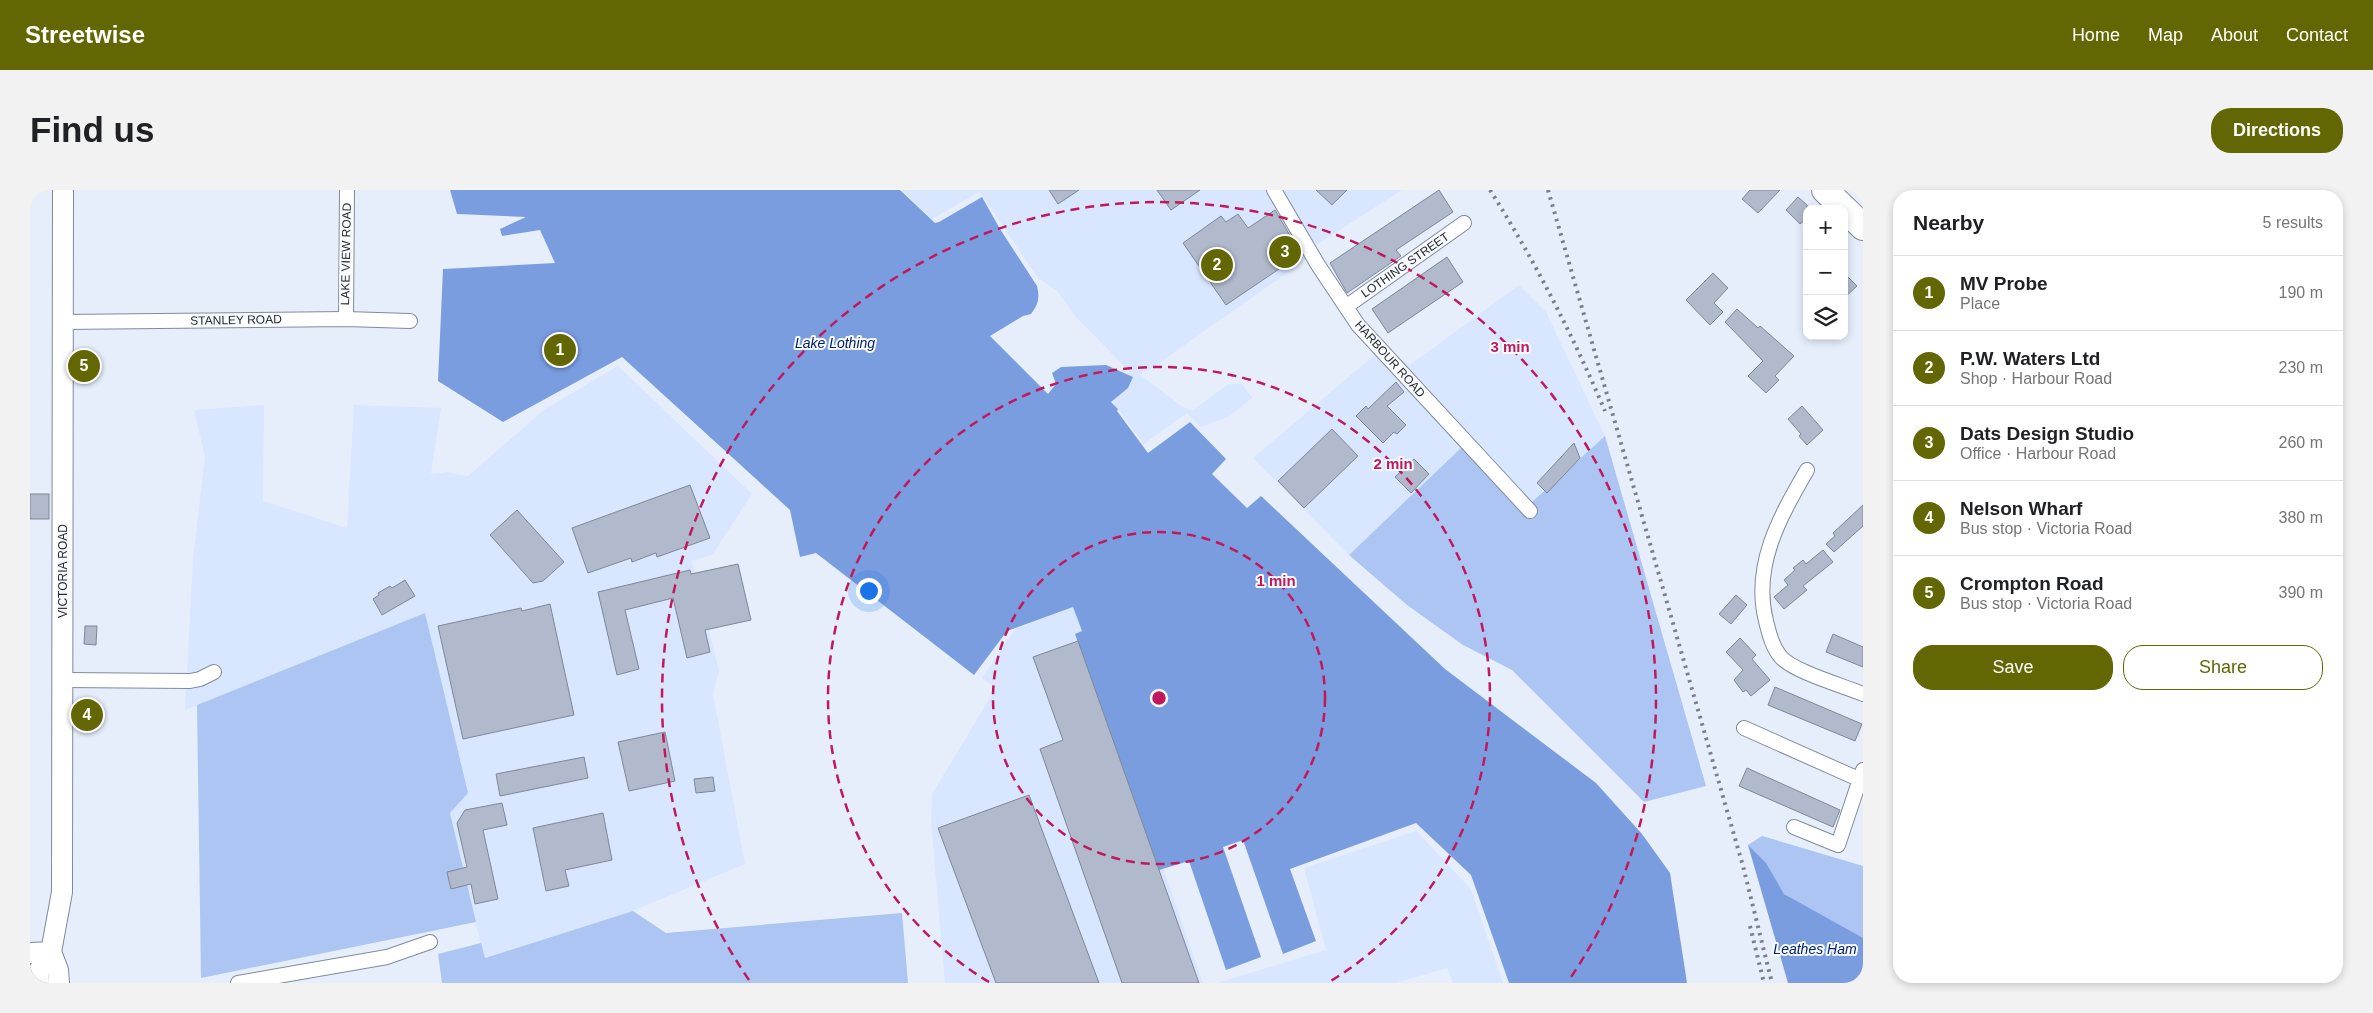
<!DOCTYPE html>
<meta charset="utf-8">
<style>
:root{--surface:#fff;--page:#f2f2f2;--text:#202124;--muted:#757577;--line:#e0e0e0;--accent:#626704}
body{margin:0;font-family:Helvetica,sans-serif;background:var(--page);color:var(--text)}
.controls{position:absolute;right:15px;top:15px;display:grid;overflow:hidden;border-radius:10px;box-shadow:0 2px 8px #0003}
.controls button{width:45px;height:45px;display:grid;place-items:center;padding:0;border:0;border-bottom:1px solid var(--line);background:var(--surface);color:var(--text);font:25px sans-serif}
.you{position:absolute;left:838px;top:400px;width:18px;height:18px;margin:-12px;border:4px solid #fff;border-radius:50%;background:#1a73e8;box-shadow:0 0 0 8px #1a73e833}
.badge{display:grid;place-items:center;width:32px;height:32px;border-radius:50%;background:var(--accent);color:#fff;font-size:16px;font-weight:700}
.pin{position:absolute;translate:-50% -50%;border:2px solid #fff;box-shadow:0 1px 5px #0006}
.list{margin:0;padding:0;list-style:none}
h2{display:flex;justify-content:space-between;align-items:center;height:65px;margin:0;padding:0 20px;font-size:21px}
h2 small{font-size:16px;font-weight:400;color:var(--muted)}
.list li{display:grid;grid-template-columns:32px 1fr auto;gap:15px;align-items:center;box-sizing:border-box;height:75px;padding:0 20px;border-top:1px solid var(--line)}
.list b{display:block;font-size:19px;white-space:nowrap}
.list p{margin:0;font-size:16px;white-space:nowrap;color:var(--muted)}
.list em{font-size:16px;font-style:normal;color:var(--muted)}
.actions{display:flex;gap:10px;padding:15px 20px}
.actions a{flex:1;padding:11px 0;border:1px solid var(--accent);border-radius:20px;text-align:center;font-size:18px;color:var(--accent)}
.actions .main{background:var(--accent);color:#fff}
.icon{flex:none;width:28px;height:28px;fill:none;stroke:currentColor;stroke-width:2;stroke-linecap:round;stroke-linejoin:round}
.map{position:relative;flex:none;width:1833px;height:793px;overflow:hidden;border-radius:20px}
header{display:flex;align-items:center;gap:30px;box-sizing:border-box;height:70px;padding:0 25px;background:var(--accent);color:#fff}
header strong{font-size:24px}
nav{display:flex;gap:28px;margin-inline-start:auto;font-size:18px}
.intro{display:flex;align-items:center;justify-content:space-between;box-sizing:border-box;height:120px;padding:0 30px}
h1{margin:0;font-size:35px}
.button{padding:12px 22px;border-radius:20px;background:var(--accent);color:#fff;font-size:18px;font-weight:700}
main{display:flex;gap:30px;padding:0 30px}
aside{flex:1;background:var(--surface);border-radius:20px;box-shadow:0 2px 8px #0003}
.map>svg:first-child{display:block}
</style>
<header>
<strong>Streetwise</strong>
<nav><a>Home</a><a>Map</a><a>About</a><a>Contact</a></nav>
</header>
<div class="intro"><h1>Find us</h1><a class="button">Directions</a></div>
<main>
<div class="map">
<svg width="1833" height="793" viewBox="0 0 1833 793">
<rect width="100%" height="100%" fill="#e6eefc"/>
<g fill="#d8e6ff">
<path d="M872 0H1372L1285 56 1277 69 1119 180 1109 184 1150 215 1162 221 1197 195 1211 193 1222 208 1198 227 1171 237 1157 223 1114 254 1077 204 1100 182 1047 128 1027 101 1008 88 951 4 947 3 902 29Z"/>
<path d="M1489 95 1516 122 1575 246 1491 322 1432 257 1319 365 1223 268 1354 157 1380 175Z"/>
<path d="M588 176 722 304 682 365 662 371 689 481 683 504 715 674 603 721 454 768 420 622 395 423 155 520 163 369 175 267 164 220 234 215 233 311 317 338 324 215 411 218 401 284 417 282 438 286 515 219Z"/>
<path d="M1043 417 1173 793H915L901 632 902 604 966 498 952 488 985 439Z"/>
<path d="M1386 641 1441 699 1473 793H1423L1417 778 1366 793H1187L1296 760 1274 678Z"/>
</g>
<g fill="#adc5f2">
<path d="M1575 246 1676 596 1614 612 1482 480 1433 455 1377 415 1319 365 1432 257 1491 322Z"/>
<path d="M395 423 438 603 420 623 446 732 171 788 167 515Z"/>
<path d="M1732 646 1833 676V753L1754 704 1718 655Z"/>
<path d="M603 721 636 743 872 723 878 793H412L408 764 451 753 455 768Z"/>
</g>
<g fill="#7a9de0">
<path d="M420 0H870L905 33 909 32 952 7 970 39 1007 96C1010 109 1008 114 1001 124L993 126 960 146 1018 204 1026 194 1022 183 1031 177 1076 175 1103 187 1098 198 1081 212 1088 219 1087 221 1118 263 1160 232 1196 269 1182 284 1217 318 1231 306 1415 479 1566 593 1612 644 1640 683 1657 793H1479L1441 685 1386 633 1260 679 1286 751 1253 764 1213 650 1193 657 1231 767 1196 780 1159 671 1129 680 1045 444 1052 441 1043 417 977 441 944 485 786 363 770 367 760 320 592 167 473 232 408 191 413 79 525 73 510 40 472 46 470 39 496 27 427 24Z"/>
<path d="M1718 655 1736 673 1754 704 1833 748V793H1758Z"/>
</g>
<g fill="#b0bacc" stroke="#7e8798">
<path d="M1019 0H1049L1028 14Z"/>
<path d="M1127 0H1170L1141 20Z"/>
<path d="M1286 0H1317L1302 15Z"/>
<path d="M1409 0 1423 22 1366 60 1371 66 1317 103 1300 73Z"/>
<path d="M1720 0H1750L1728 23 1712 9Z"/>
<path d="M1768 7 1777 15V28L1770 34 1756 20Z"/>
<path d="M1245 20 1271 64 1196 115 1153 53 1191 26 1196 32 1208 24 1218 38Z"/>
<path d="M1417 67 1433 92 1358 143 1342 119Z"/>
<path d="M1683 83 1698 98 1684 113 1693 122 1680 135 1656 110Z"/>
<path d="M1814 83 1827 96 1814 108Z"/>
<path d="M1707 119 1728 138 1730 136 1764 166 1745 186 1749 190 1736 203 1718 186 1733 171 1695 132Z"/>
<path d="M1366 192 1374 202 1357 216 1376 235 1367 244 1364 242 1353 253 1326 226 1336 216 1338 219Z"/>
<path d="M1772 216 1793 240 1777 255 1769 246 1771 244 1758 229Z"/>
<path d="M1302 239 1328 266 1274 318 1248 291Z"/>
<path d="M1544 253 1550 268 1517 303 1507 293Z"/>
<path d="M1384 269 1399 284 1381 303 1365 287Z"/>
<path d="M660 295 680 348 627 367 626 363 602 372 601 368 558 383 542 338Z"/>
<rect x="0" y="304" width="19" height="25"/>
<path d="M1833 315V336L1804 362 1796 354 1805 346 1803 343Z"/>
<path d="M487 320 534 372 513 391 503 393 460 345Z"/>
<path d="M1793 360 1803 372 1773 396 1777 400 1754 419 1744 407 1758 395 1754 390 1765 380 1763 378 1773 370 1776 374Z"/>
<path d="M708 374 721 430 675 440 680 462 657 468 643 408 595 420 609 479 587 485 568 402 660 380 661 384Z"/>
<path d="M375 390 385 406 352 425 343 409 349 405 348 403 360 396 362 398Z"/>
<path d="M1706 405 1717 415 1701 434 1689 424Z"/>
<path d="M520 414 544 525 433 549 408 436 491 418 492 421Z"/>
<path d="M55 436H67L66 455 54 454Z"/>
<path d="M1803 444 1833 457V477L1796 462Z"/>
<path d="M1710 448 1726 465 1722 469 1740 490 1721 506 1716 500 1713 502 1704 490 1713 480 1696 462Z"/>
<path d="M1048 451 1129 680 1169 793H1092L1010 559 1033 550 1003 467Z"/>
<path d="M1745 497 1832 534 1825 551 1738 515Z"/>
<path d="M635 542 645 591 599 601 588 552Z"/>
<path d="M554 567 558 588 470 606 466 584Z"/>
<path d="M1717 578 1810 620 1803 637 1709 596Z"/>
<path d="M683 587 685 601 666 603 664 589Z"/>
<path d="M999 605 1069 793H966L908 638Z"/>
<path d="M472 613 477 635 453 640 468 709 445 714 441 694 421 699 417 682 437 677 427 633 435 620Z"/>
<path d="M573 623 582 670 535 680 539 696 516 701 503 638Z"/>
</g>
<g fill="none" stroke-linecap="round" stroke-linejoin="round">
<defs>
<g id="street">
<path d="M1244 0 1288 75 1328 135 1500 321"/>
<path d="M1317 116 1434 33"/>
<path d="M316 129 317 0"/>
<path d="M32 132 316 129 380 131"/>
<path d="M1777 280C1750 327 1722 375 1736 431 1739 443 1742 456 1750 466 1761 481 1814 496 1833 504"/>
<path d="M33 490 160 491 170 489 184 482"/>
<path d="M1714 538 1833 591"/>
<path d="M1764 637 1808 655 1833 580"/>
<path d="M208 793 357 767 400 752"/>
</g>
<g id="secondary">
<path d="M21 762 28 780 29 793"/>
<path d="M0 763 21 762"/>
<path d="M9 793 8 782 21 762 32 702 33 0"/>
</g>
<path id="highway" d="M1795 0 1833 37"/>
</defs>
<use href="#street" stroke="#818a9b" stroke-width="16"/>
<use href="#secondary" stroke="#818a9b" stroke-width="22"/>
<use href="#highway" stroke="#818a9b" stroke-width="28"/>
<use href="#street" stroke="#fff" stroke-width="14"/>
<use href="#secondary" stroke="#fff" stroke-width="20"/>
<use href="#highway" stroke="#fff" stroke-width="26"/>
<g stroke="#797e88" stroke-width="4" stroke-dasharray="2.5 5" stroke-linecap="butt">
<path d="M1460 0C1505 71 1542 144 1575 221"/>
<path d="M1518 0 1713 676 1742 793"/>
<path d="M1720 736 1734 793"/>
</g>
</g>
<g fill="none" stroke="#c2185b" stroke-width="2.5" stroke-dasharray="9 6">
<circle cx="1129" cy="508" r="166"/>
<path d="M959 792A331 331 0 1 1 1299 792"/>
<path d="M719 790A497 497 0 1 1 1539 790"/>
</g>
<g text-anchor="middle" stroke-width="4" stroke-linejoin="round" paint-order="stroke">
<g font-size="12" fill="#262a30" stroke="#f8fbfe">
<text transform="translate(316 64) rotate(-89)" y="4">LAKE VIEW ROAD</text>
<text transform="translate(1375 75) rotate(-35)" y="4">LOTHING STREET</text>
<text transform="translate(206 130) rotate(-1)" y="4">STANLEY ROAD</text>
<text transform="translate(1360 169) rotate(48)" y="4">HARBOUR ROAD</text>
<text transform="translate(33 381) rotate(-90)" y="4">VICTORIA ROAD</text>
</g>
<g font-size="14" font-style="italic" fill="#02206c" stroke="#f8fbfe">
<text x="805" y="158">Lake Lothing</text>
<text x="1785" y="764">Leathes Ham</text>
</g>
</g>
<circle cx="1129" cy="508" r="8" fill="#c2185b" stroke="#f8fbfe" stroke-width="2.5"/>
<g font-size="15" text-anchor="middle" font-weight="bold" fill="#c2185b" stroke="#f8fbfe" stroke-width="4" stroke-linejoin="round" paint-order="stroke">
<text x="1480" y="162">3 min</text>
<text x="1363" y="279">2 min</text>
<text x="1246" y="396">1 min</text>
</g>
</svg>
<div class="controls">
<button>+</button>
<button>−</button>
<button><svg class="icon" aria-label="layers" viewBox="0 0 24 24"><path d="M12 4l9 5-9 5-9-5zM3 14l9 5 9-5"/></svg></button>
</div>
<div class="you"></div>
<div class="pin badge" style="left:530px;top:160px">1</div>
<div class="pin badge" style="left:1187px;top:75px">2</div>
<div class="pin badge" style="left:1255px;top:62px">3</div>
<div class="pin badge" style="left:57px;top:525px">4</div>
<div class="pin badge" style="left:54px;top:176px">5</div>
</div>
<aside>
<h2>Nearby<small>5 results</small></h2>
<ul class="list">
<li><span class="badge">1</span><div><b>MV Probe</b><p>Place</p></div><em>190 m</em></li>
<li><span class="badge">2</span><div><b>P.W. Waters Ltd</b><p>Shop · Harbour Road</p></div><em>230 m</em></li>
<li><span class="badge">3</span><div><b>Dats Design Studio</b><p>Office · Harbour Road</p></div><em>260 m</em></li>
<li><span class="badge">4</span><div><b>Nelson Wharf</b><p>Bus stop · Victoria Road</p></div><em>380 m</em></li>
<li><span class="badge">5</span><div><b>Crompton Road</b><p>Bus stop · Victoria Road</p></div><em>390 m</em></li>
</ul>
<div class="actions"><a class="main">Save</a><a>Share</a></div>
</aside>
</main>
